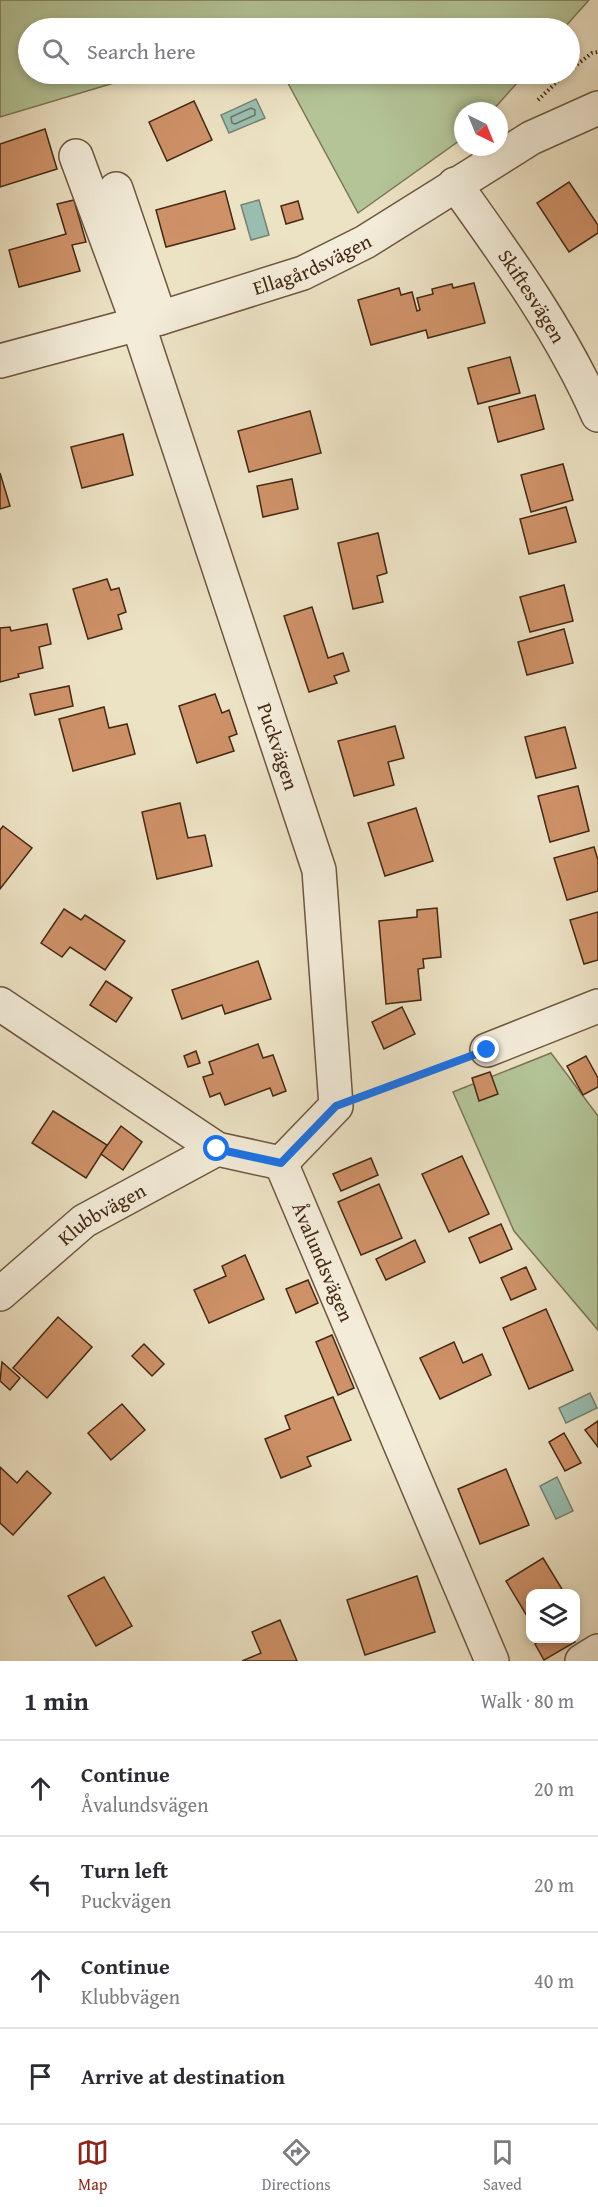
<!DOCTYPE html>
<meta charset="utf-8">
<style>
:root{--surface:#fff;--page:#f7f7f7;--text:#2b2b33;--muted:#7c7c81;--line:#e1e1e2;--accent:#8f2418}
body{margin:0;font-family:"Gentium Book Plus",serif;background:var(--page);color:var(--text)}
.controls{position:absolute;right:18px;bottom:18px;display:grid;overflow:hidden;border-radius:12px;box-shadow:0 3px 9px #0003}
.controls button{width:54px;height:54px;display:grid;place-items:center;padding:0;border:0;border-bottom:2px solid var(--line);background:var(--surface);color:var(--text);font:30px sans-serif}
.compass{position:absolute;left:454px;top:102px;width:54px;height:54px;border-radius:50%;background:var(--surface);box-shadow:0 3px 9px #0003;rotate:137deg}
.stop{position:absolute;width:18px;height:18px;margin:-14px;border:4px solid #1a73e8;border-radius:50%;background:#fff}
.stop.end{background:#1a73e8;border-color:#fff;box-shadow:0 2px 6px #0008}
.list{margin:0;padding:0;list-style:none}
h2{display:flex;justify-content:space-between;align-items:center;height:78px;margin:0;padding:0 24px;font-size:26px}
h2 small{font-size:20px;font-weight:400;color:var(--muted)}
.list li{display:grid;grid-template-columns:39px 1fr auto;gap:18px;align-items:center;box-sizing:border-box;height:96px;padding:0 24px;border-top:2px solid var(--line)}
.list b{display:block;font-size:22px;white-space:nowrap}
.list p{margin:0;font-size:20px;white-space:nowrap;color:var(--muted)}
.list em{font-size:20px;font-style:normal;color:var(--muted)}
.icon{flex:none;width:33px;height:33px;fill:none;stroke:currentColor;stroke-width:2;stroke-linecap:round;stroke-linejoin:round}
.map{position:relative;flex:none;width:598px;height:1661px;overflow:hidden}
.search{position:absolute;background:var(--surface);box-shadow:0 3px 9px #0003;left:18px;right:18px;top:18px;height:66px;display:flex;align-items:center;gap:15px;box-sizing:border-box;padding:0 21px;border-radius:33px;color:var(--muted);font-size:22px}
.sheet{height:462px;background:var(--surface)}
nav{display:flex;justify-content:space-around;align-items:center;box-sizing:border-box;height:84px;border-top:2px solid var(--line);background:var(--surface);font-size:16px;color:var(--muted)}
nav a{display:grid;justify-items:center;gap:3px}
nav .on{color:var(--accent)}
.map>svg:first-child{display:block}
</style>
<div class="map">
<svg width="598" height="1661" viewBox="0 0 598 1661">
<rect width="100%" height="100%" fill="#ece2c4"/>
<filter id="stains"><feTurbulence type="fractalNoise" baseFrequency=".00333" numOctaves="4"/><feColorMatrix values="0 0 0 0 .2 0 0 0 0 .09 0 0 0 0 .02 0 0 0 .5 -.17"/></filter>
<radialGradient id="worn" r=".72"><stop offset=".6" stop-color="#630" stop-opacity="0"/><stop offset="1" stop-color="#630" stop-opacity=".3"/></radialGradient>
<g fill="#b3c497" stroke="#7c7655" stroke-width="1.5">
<path d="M0 0H589L564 28H28V74H144L0 117Z"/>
<path d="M283 74H525L492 111H463V138L358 213Z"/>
<path d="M551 1053 598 1116V1330L514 1231 453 1092Z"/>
</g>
<g fill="#99beb0" stroke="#778271" stroke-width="1.5">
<path d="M256 99 265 118 229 133 221 115Z"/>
<path d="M259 200 269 235 251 240 241 205Z"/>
<path d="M590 1393 597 1408 566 1423 559 1408Z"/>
<path d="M557 1477 573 1511 556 1519 540 1486Z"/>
</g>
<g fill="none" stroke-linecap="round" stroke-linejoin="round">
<path stroke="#6f7462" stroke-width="1.5" d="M251 108 255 110V115L235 124 232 123 231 117Z"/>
</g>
<g fill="#ce9168" stroke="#452913" stroke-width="1.5">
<path d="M194 101 212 140 167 161 149 122Z"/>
<path d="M45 129 57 169 0 187V144Z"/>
<path d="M569 182 598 225V233L569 252 537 203Z"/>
<path d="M225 191 235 229 166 247 156 210Z"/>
<path d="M74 200 86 242 72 245 80 271 19 287 9 250 66 234 57 204Z"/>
<path d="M298 201 303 219 286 224 281 206Z"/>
<path d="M474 283 485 323 428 338 426 330 371 345 358 300 399 288 401 295 412 292 417 311 420 310 417 298 433 294 432 289 452 284 453 288Z"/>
<path d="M510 357 520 393 478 404 468 368Z"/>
<path d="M535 395 544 429 498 442 489 407Z"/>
<path d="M310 411 321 453 249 472 238 431Z"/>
<path d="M123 434 133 475 82 488 71 447Z"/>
<path d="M563 464 573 500 531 512 521 475Z"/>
<path d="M0 473 10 506 0 509Z"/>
<path d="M292 479 298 509 263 517 257 486Z"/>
<path d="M566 507 576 542 529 554 520 519Z"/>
<path d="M378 533 387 573 377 576 383 602 353 609 338 543Z"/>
<path d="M107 579 111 590 119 588 126 612 118 615 122 629 88 639 73 589Z"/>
<path d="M564 585 573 621 530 632 520 597Z"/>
<path d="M312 607 328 658 343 653 349 671 334 676 337 683 309 692 284 616Z"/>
<path d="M47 624 51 644 39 647 43 668 18 674 19 677 0 682V628L10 627 11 631Z"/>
<path d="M564 629 573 663 527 675 518 642Z"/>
<path d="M69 686 73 706 35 715 30 694Z"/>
<path d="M215 694 222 713 229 710 237 734 229 737 234 751 197 763 179 706Z"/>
<path d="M104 707 109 728 127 724 135 754 73 771 59 719Z"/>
<path d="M395 726 404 758 388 762 394 785 354 796 338 741Z"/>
<path d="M565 727 576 768 536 778 525 737Z"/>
<path d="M578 786 589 831 550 842 538 796Z"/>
<path d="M180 803 188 838 205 835 212 866 157 879 142 812Z"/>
<path d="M416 808 433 861 385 876 368 823Z"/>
<path d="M3 826 32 848 0 889V830Z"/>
<path d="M594 847 598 860V891L567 900 554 858Z"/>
<path d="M437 908 441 957 423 959 424 968 418 969 421 1000 386 1004 379 921 417 917V910Z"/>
<path d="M64 909 81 920 85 915 125 941 105 970 70 947 62 957 41 943Z"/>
<path d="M598 912V960L584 964 570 920Z"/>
<path d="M258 961 271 999 225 1014 222 1005 182 1019 172 990Z"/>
<path d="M106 981 132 998 116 1022 90 1005Z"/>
<path d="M402 1007 415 1034 384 1049 372 1022Z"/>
<path d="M258 1044 263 1058 273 1055 286 1091 273 1096 270 1088 225 1105 220 1093 210 1097 203 1077 213 1074 209 1062Z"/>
<path d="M196 1051 200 1063 188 1067 184 1056Z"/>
<path d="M586 1056 598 1078V1087L583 1095 567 1066Z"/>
<path d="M490 1072 498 1094 479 1101 472 1078Z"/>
<path d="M53 1111 107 1145 86 1178 32 1143Z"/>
<path d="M121 1126 142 1142 123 1170 101 1154Z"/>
<path d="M462 1156 489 1214 449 1232 422 1174Z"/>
<path d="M371 1158 378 1175 341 1191 333 1174Z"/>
<path d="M379 1184 402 1238 361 1255 338 1202Z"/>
<path d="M501 1224 512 1249 480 1263 469 1238Z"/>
<path d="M415 1240 425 1262 386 1280 376 1259Z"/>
<path d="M245 1255 264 1299 209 1323 194 1290 226 1276 222 1266Z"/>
<path d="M526 1267 536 1289 511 1300 501 1278Z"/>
<path d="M308 1280 318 1303 296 1313 286 1289Z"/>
<path d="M546 1309 573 1370 529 1389 503 1328Z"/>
<path d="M58 1317 92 1347 47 1398 13 1368Z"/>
<path d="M332 1335 354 1388 338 1395 316 1342Z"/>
<path d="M454 1342 463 1363 482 1354 491 1375 440 1399 420 1358Z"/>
<path d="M144 1344 164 1364 152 1376 132 1356Z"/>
<path d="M2 1362 20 1378 10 1390 0 1381Z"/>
<path d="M333 1397 351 1440 307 1457 311 1466 281 1478 265 1439 290 1429 285 1416Z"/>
<path d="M122 1404 145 1430 111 1460 88 1433Z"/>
<path d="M598 1421V1447L585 1430Z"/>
<path d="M564 1433 581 1463 565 1471 549 1442Z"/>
<path d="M0 1467 17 1483 27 1471 51 1493 13 1535 0 1523Z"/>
<path d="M506 1469 529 1525 480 1544 458 1489Z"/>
<path d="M543 1558 565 1594H530V1621L506 1581Z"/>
<path d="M417 1576 435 1632 365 1655 347 1600Z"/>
<path d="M104 1577 132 1626 96 1646 68 1596Z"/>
<path d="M280 1620 297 1661H242L261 1653 252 1632Z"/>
<path d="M544 1638H573L575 1642 544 1660 535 1644Z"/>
</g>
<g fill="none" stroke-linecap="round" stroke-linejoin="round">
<defs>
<g id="minor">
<path id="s1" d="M76 156 138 324 319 870 336 1106 281 1163"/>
<path id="s2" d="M455 184C508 258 561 331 598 415"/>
<path d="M116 189 160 318"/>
<path id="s3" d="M0 361 160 318 303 273 365 242 531 138 598 108"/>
<path id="s4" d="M0 1004 217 1149 281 1163 492 1661"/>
<path d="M487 1050 598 1006"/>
<path id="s5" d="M0 1294 84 1221 217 1149"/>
<path d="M582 1661 598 1651"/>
</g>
</defs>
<use href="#minor" stroke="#6f573f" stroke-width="36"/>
<g stroke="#452913" stroke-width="4" stroke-dasharray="1.5 3" stroke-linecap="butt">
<path d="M570 70 592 53 598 52"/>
<path d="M538 100 565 74"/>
<path d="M364 1096 458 1061"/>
</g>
<use href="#minor" stroke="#f3ecd9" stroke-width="33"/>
</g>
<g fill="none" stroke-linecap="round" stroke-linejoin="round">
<path stroke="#1a73e8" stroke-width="8" d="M217 1149 281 1163 336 1106 487 1050"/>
</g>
<g text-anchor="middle" stroke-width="5" stroke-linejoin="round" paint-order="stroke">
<g font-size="20" fill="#452913" stroke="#f3ecd9">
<text dy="7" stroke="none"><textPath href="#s3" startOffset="327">Ellagårdsvägen</textPath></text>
<text dy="7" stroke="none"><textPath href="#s2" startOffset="136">Skiftesvägen</textPath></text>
<text dy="7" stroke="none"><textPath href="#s1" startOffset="624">Puckvägen</textPath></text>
<text dy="7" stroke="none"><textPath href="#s5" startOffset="130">Klubbvägen</textPath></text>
<text dy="7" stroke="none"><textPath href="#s4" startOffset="434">Åvalundsvägen</textPath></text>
</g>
</g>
<rect width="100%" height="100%" filter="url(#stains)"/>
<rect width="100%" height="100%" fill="url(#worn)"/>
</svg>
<div class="controls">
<button><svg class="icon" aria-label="layers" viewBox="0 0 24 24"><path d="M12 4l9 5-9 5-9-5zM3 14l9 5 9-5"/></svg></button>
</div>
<svg class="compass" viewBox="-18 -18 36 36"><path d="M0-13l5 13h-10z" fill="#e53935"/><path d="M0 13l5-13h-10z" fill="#7c7c81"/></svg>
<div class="stop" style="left:217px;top:1149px"></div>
<div class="stop end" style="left:487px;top:1050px"></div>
<div class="search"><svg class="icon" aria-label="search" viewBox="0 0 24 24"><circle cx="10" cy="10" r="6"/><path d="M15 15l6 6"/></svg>Search here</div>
</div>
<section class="sheet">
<h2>1 min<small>Walk · 80 m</small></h2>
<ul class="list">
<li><svg class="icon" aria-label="ahead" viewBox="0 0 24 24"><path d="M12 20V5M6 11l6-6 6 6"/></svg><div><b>Continue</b><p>Åvalundsvägen</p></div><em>20 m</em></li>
<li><svg class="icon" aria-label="left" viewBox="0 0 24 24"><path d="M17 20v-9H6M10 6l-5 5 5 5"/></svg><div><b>Turn left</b><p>Puckvägen</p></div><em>20 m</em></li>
<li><svg class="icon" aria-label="ahead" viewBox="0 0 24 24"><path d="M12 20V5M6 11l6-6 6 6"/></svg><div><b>Continue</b><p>Klubbvägen</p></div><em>40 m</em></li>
<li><svg class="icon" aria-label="arrive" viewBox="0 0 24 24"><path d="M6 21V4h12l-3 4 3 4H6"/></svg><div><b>Arrive at destination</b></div></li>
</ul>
</section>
<nav>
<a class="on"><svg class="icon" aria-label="map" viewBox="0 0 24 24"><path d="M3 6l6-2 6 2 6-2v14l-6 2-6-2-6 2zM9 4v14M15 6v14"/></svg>Map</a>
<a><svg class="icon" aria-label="directions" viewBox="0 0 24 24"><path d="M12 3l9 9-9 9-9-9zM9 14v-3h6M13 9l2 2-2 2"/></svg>Directions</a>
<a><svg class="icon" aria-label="saved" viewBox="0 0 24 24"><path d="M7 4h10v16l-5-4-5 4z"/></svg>Saved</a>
</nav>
